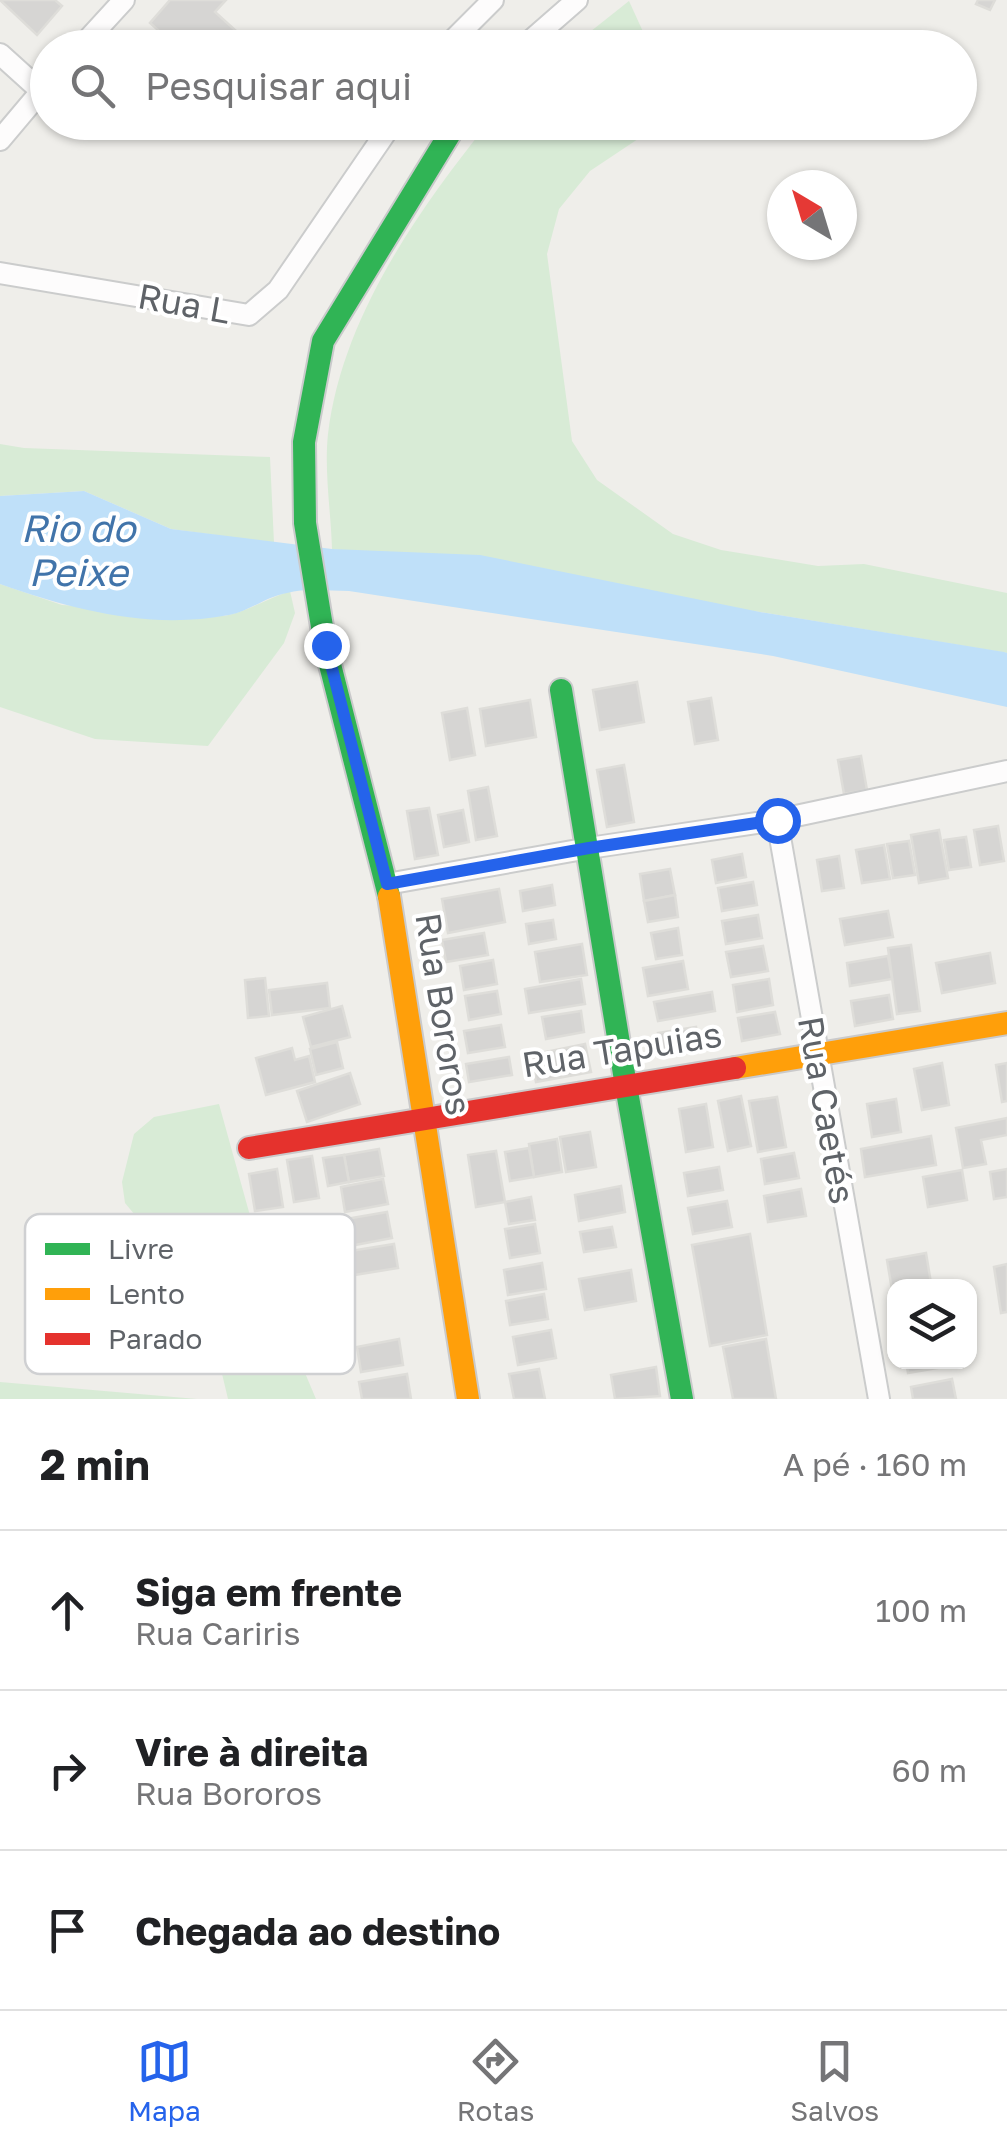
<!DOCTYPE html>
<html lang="pt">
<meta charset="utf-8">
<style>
:root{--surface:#fff;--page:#f2f2f2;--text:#202124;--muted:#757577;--line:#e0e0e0;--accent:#2563eb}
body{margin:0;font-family:"Golos Text",sans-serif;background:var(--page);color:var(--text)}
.controls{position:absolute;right:30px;bottom:30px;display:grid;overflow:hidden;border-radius:20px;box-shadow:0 2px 8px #0004}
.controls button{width:90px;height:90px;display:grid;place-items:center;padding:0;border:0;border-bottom:2px solid var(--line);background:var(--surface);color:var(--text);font:50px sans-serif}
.compass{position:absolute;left:767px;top:170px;width:90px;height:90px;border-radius:50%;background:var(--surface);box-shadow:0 2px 8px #0004;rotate:322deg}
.stop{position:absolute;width:30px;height:30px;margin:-22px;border:8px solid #2563eb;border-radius:50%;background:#fff}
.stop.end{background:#2563eb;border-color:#fff;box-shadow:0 2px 10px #0008}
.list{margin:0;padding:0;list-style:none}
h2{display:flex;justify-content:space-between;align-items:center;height:130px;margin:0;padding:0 40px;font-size:42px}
h2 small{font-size:32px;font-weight:400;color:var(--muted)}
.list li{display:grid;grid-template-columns:65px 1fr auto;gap:30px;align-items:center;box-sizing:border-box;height:160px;padding:0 40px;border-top:2px solid var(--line)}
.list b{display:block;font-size:38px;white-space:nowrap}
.list p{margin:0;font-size:32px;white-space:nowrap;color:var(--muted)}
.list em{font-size:32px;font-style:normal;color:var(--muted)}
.icon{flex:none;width:55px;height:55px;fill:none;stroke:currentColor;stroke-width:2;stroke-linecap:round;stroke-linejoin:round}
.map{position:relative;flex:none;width:1007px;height:1399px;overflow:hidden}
.search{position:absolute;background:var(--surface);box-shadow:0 2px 8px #0004;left:30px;right:30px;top:30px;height:110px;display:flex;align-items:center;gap:25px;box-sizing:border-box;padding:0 35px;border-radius:55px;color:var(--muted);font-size:38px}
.sheet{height:610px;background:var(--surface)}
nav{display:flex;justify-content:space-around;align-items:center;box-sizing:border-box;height:140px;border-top:2px solid var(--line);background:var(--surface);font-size:28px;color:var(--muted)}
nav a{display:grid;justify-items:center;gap:5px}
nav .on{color:var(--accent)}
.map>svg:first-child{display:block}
</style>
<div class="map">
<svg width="1007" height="1399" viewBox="0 0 1007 1399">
<rect width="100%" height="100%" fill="#efeeea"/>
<g fill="#d8ebd6">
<path d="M629 1 650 47H571Z"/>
<path d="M488 123H662L590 171 559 209 547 254 572 441 597 480 673 534 721 550 818 566 864 564 1007 593V653L760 612 332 549C331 512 324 471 328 434 342 318 417 212 488 123Z"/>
<path d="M0 444 24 448 270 457 274 543 171 529 84 491 0 496Z"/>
<path d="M0 584 62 605 224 616C248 611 267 599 290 591L295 613 284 643 208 746 95 739 0 707Z"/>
<path d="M219 1104 272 1295 316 1399H228L204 1298 125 1203 122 1182 134 1134 154 1117Z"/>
<path d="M0 1382 197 1399H0Z"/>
</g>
<path fill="#bfe0f9" d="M84 491 171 529 332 549 480 555 760 612 1004 652 1007 653V707L773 656 349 591C329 591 306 588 287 593 265 597 250 611 229 615 150 630 74 610 0 584V496Z"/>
<g fill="#d6d5d3" stroke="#deddd9" stroke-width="2.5">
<path d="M0 0H55L62 6 37 35Z"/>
<path d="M170 0H226L215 12 255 48H178L150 23Z"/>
<path d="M978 0H995L990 10 976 4Z"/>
<path d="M637 682 644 722 600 730 593 690Z"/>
<path d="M711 698 718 740 695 744 688 702Z"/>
<path d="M530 700 536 737 486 746 480 709Z"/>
<path d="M467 708 475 755 450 760 442 713Z"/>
<path d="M861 756 867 790 844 794 838 760Z"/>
<path d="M624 765 634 822 607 827 597 770Z"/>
<path d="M488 787 497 836 476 840 468 791Z"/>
<path d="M429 808 438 855 415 859 407 811Z"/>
<path d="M463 810 469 842 444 847 438 815Z"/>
<path d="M998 826 1004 861 980 865 974 830Z"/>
<path d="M939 830 948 878 919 883 911 835Z"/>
<path d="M966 837 971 867 949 870 944 840Z"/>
<path d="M909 841 915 875 893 878 887 844Z"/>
<path d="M884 845 890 879 862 883 856 850Z"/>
<path d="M742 854 746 877 716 883 712 860Z"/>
<path d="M839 856 844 888 822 891 817 860Z"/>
<path d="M670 869 675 895 644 901 640 874Z"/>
<path d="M753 882 757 905 722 911 718 888Z"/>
<path d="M552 885 555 905 523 911 520 891Z"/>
<path d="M499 889 505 922 448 933 442 899Z"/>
<path d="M675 895 678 917 648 922 644 901Z"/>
<path d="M888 911 893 937 845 945 840 919Z"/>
<path d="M758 915 762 938 726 944 722 921Z"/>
<path d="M553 920 556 939 529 944 526 924Z"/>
<path d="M678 928 682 955 656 959 651 933Z"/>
<path d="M484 933 488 955 446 962 442 940Z"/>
<path d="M582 944 587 975 540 982 535 952Z"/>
<path d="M911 945 920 1011 897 1014 888 948Z"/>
<path d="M763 946 768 971 731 977 726 952Z"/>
<path d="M990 953 995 983 942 993 936 963Z"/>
<path d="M888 956 892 979 850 986 847 963Z"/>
<path d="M493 960 497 984 464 990 460 966Z"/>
<path d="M683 961 688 989 648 996 643 968Z"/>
<path d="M265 978 269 1016 248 1018 245 980Z"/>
<path d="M581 979 585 1004 529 1013 525 989Z"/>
<path d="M769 979 773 1005 737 1012 733 985Z"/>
<path d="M327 983 330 1008 272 1015 269 990Z"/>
<path d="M497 991 501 1014 469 1020 465 996Z"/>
<path d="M712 992 715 1011 658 1021 654 1002Z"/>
<path d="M889 995 893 1019 855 1026 851 1001Z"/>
<path d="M342 1006 350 1037 311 1047 303 1017Z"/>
<path d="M581 1011 584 1032 546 1039 542 1017Z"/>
<path d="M775 1012 780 1034 742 1041 738 1018Z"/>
<path d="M501 1025 505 1047 468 1053 464 1031Z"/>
<path d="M696 1027 699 1046 661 1052 658 1033Z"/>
<path d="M337 1042 343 1068 316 1075 310 1049Z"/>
<path d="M585 1044 591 1072 536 1082 531 1055Z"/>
<path d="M292 1048 295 1060 309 1056 315 1082 266 1095 256 1058Z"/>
<path d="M509 1057 512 1075 469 1082 466 1064Z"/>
<path d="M942 1063 949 1105 922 1110 914 1069Z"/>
<path d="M1007 1063V1101L1002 1102 996 1065Z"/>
<path d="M350 1073 360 1104 307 1122 297 1091Z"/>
<path d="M741 1096 751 1146 728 1151 718 1101Z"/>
<path d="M777 1097 786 1147 758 1152 749 1101Z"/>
<path d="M896 1099 901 1132 872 1137 867 1104Z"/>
<path d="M706 1104 713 1147 686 1152 679 1109Z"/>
<path d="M1007 1118V1135L981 1140 986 1164 963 1168 956 1128Z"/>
<path d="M590 1132 596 1167 566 1172 560 1137Z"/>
<path d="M931 1136 936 1165 865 1177 861 1149Z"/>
<path d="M557 1139 562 1172 534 1177 529 1144Z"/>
<path d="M529 1148 534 1177 510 1181 505 1152Z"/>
<path d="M379 1149 384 1176 349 1182 344 1155Z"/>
<path d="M496 1151 505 1202 476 1207 468 1155Z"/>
<path d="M794 1153 799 1178 765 1184 761 1159Z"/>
<path d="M344 1155 349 1182 328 1186 323 1158Z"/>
<path d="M312 1156 319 1198 294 1202 287 1160Z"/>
<path d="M719 1167 723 1190 688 1196 684 1173Z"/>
<path d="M277 1169 283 1207 255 1211 249 1174Z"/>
<path d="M1007 1169V1197L994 1199 990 1172Z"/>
<path d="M962 1170 967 1200 928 1207 923 1177Z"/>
<path d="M383 1179 388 1204 345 1212 341 1187Z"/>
<path d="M621 1186 625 1212 579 1221 575 1195Z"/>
<path d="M801 1189 806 1216 768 1222 764 1196Z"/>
<path d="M531 1197 535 1220 509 1224 505 1202Z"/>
<path d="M727 1201 732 1227 693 1234 688 1208Z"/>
<path d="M387 1212 392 1238 350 1246 346 1219Z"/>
<path d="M535 1224 540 1253 510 1258 505 1229Z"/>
<path d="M612 1227 616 1247 584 1252 580 1232Z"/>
<path d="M750 1234 767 1335 710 1346 692 1245Z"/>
<path d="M394 1244 398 1268 342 1277 338 1253Z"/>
<path d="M926 1253 931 1283 894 1286 892 1290 887 1260Z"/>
<path d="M542 1263 546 1289 508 1295 504 1270Z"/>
<path d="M1007 1264V1312L1001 1313 994 1267Z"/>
<path d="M631 1270 636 1301 585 1310 579 1279Z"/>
<path d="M544 1294 548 1319 510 1325 506 1301Z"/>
<path d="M551 1330 556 1358 518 1365 513 1337Z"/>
<path d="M399 1339 403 1365 361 1372 357 1347Z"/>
<path d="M766 1339 776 1399H733L723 1347Z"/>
<path d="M906 1362H959L960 1364 908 1373Z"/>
<path d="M656 1367 660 1396 615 1399 611 1375Z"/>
<path d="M539 1369 545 1399H514L509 1374Z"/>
<path d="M407 1374 411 1399H362L359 1382Z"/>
<path d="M952 1379 956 1399H913L911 1387Z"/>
</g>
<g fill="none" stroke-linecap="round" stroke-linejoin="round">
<defs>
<g id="street">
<path d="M80 48 124 0"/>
<path d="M445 48 493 0"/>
<path d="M522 48 577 0"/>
<path d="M0 54 41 91"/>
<path d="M0 140 48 83"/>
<path d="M0 273 249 315 278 290 393 122"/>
<path d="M777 820 879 1399"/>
<path d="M387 884 589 848 777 820 1007 771"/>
</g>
<g id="fast">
<path d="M561 690 626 1086 682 1399"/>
<path d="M389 896 325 645 305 523 304 442 323 341 457 122"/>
</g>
<g id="slow">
<path d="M389 896 468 1399"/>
<path d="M735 1068 1007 1023"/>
</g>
<path id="jam" d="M249 1148 735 1068"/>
</defs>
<use href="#street" stroke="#cbcccc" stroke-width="24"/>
<use href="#fast" stroke="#cacacb" stroke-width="26"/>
<use href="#slow" stroke="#cacacb" stroke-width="26"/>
<use href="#jam" stroke="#cacacb" stroke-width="26"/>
<use href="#street" stroke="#fdfcfc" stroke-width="20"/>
<use href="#fast" stroke="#30b455" stroke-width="22"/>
<use href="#slow" stroke="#ff9f0a" stroke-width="22"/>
<use href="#jam" stroke="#e5322d" stroke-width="22"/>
</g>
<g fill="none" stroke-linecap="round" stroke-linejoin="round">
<path stroke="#2563eb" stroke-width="12" d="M326 645 387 884 589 848 777 820"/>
</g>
<g text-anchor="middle" stroke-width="8" stroke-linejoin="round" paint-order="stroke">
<g font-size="35" fill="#5f6368" stroke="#fff">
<text transform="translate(184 304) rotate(10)" y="12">Rua L</text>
<text transform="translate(443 1014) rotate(81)" y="12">Rua Bororos</text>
<text transform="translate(622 1050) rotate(-9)" y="12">Rua Tapuias</text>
<text transform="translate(826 1110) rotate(80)" y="12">Rua Caetés</text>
</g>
<g font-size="38" font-style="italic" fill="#4174aa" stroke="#fff">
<text x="78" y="542">Rio do<tspan x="78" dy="44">Peixe</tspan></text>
</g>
</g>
<rect x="25" y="1214" width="330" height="160" rx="15" fill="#fff" stroke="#cfd0d2" stroke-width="2.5"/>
<rect x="45" y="1243" width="45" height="12" fill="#30b455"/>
<rect x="45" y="1288" width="45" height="12" fill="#ff9f0a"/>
<rect x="45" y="1333" width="45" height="12" fill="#e5322d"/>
<g font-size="28" fill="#5f6368">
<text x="108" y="1259">Livre</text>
<text x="108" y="1304">Lento</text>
<text x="108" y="1349">Parado</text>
</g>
</svg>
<div class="controls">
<button><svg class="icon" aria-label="layers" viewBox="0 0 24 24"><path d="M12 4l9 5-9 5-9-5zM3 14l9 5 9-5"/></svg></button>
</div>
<svg class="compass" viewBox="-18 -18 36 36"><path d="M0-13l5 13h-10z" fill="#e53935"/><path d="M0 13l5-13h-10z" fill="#757577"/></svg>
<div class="stop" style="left:777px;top:820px"></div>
<div class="stop end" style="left:326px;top:645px"></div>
<div class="search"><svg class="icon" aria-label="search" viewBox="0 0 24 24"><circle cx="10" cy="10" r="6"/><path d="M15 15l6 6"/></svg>Pesquisar aqui</div>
</div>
<section class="sheet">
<h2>2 min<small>A pé · 160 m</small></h2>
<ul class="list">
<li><svg class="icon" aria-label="ahead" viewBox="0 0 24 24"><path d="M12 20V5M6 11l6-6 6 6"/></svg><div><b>Siga em frente</b><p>Rua Cariris</p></div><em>100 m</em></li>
<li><svg class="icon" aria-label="right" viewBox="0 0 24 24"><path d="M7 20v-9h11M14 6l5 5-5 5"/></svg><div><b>Vire à direita</b><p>Rua Bororos</p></div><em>60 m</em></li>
<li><svg class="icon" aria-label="arrive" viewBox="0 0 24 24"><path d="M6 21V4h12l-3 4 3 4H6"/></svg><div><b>Chegada ao destino</b></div></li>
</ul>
</section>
<nav>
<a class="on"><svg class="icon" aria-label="map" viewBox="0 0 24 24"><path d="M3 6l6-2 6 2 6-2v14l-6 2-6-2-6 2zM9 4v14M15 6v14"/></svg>Mapa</a>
<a><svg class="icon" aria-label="directions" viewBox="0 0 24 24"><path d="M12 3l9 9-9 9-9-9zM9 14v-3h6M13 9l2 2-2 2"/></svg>Rotas</a>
<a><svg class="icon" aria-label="saved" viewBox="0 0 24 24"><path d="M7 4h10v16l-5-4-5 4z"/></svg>Salvos</a>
</nav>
